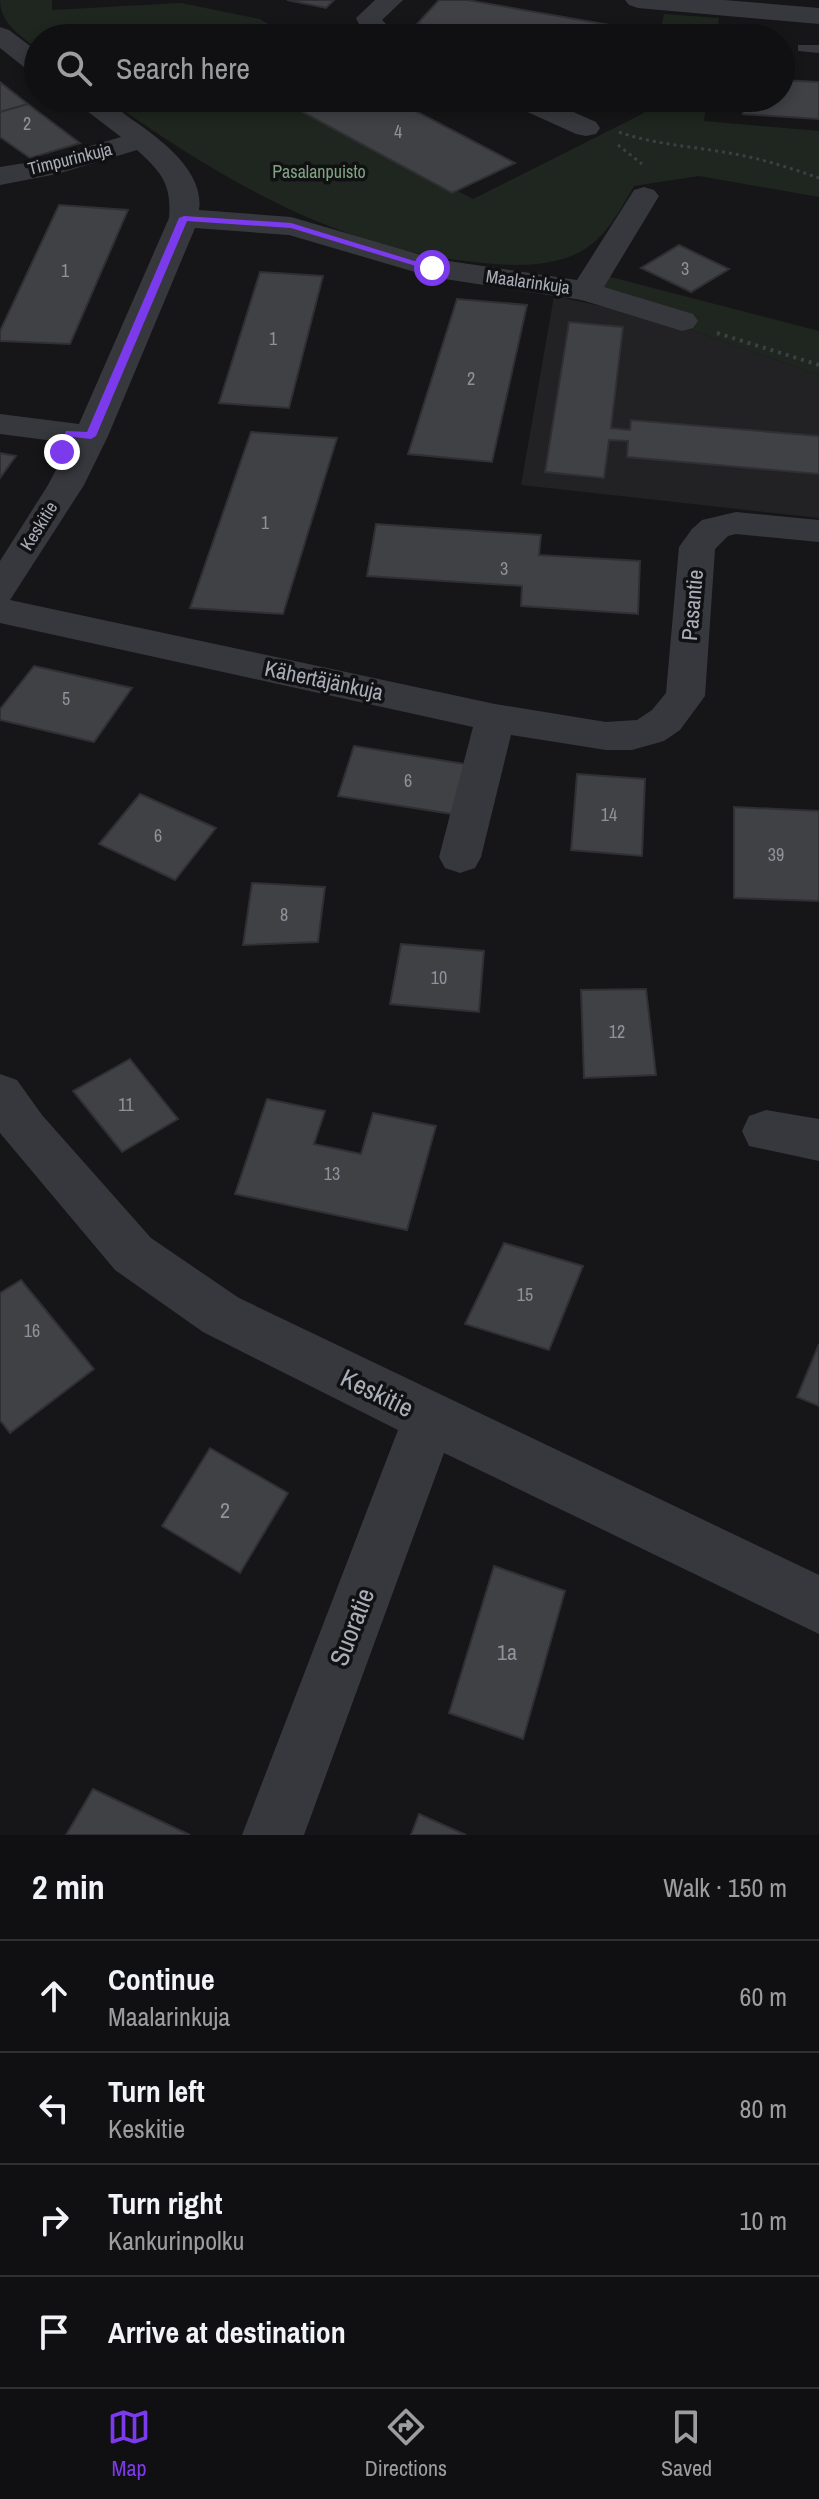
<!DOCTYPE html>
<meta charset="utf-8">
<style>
:root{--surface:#101012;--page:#1e1e20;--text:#f1f3f6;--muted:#9c9d9f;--line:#303032;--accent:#7c3aed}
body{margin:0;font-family:"Archivo Narrow",sans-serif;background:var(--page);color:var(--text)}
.stop{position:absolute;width:24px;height:24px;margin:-18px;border:6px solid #7c3aed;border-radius:50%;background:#fff}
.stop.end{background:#7c3aed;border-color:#fff;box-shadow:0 2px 8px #0008}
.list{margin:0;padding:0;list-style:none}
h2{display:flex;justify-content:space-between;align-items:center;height:104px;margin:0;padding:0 32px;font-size:34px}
h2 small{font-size:26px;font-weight:400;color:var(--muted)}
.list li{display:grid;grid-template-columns:52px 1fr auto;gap:24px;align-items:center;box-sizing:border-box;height:112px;padding:0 32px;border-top:2px solid var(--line)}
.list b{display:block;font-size:30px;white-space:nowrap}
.list p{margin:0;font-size:26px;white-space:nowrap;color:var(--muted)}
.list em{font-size:26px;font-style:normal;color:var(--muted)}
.icon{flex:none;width:44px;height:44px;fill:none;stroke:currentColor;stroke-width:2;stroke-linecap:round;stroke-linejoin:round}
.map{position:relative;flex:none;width:819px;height:1835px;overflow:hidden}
.search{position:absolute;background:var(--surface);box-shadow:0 4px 12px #0003;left:24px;right:24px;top:24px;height:88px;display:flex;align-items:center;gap:20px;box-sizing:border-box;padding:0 28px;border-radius:44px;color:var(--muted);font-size:30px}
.sheet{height:552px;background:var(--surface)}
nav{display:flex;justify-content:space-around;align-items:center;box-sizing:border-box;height:112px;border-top:2px solid var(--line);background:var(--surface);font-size:22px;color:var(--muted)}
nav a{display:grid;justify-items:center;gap:4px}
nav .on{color:var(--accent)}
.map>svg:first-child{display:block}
</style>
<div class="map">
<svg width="819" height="1835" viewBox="0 0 819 1835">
<rect width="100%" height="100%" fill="#161618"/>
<path fill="#222225" d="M554 296 658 318 819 375V518L521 485Z"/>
<g fill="#1e261f">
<path d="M0 0H52V10L181 3 260 19 290 38H38V49C21 37 0 23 0 0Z"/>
<path d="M664 14 719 18 716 38H659Z"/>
<path d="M106 98H281L473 199 644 113 647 98H707L704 121 819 131V197L699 176 634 186C619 212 605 240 576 254 546 268 506 266 474 262 335 248 217 177 106 98Z"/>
<path d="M603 275 819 331V375L658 318 579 300Z"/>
</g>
<g fill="#404145" stroke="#303034" stroke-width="2">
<path d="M287 0H334L326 8Z"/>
<path d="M439 0H467L632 29 625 38H494L417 24Z"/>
<path d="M781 80 819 82V119L743 114 744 98H781Z"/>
<path d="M0 82 28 104 0 112Z"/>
<path d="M293 98H391L515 163 452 193 284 102Z"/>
<path d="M28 104 80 143 30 158 0 137V112Z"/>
<path d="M59 205 128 210 70 344 0 341V331Z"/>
<path d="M679 245 729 269 691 292 641 268Z"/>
<path d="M260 272 323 276 289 408 219 403Z"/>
<path d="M457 299 527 305 492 462 408 454Z"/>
<path d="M569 322 623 327 611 428 630 430 631 420 819 436V474L627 457 628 441 609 440 604 478 545 472Z"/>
<path d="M251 432 337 438 283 614 190 608Z"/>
<path d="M0 453 16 456 0 478Z"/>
<path d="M376 524 541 535 539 555 640 561 638 614 521 606 522 586 367 576Z"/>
<path d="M34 666 132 688 94 742 0 720V709Z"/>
<path d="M354 746 477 766 465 816 338 796Z"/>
<path d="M577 774 645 779 642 856 571 850Z"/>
<path d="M140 794 216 828 175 880 99 844Z"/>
<path d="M734 807 819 811V901L734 898Z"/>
<path d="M252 883 325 887 318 942 243 945Z"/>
<path d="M401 944 484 951 479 1012 390 1004Z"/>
<path d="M646 989 656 1075 584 1078 581 990Z"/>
<path d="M130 1059 178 1119 122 1152 73 1091Z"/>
<path d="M267 1099 325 1111 314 1144 361 1154 373 1113 436 1126 407 1230 235 1194Z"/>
<path d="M504 1243 583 1266 549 1350 465 1324Z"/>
<path d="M21 1280 94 1369 10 1433 0 1420V1293Z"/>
<path d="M819 1344V1406L797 1397Z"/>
<path d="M210 1448 288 1493 240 1573 162 1526Z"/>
<path d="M494 1566 565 1591 523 1739 449 1713Z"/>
<path d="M93 1789 190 1835H66Z"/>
<path d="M419 1814 466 1835H411Z"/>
</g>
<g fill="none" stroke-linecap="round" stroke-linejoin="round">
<g stroke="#3d3f44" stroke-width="3" stroke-dasharray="3 4" stroke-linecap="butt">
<path d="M613 110 649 98"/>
<path d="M619 132C653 144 688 146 723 152 756 157 788 167 819 178"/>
<path d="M618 145 642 164"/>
</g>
<path stroke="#3d3f44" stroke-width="4" stroke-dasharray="3 5" stroke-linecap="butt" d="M717 333 819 365"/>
<path fill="#37383d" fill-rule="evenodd" d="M798 45H819V53L798 51Z"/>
<g fill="#37383d" fill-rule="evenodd">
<path d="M375 0H403L382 20 400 38H371L362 30 356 18Z"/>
<path d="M625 0H724L819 8V24L638 8 629 5Z"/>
<path d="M0 27 9 30 38 52V73L29 71 0 48Z"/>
<path d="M70 98C79 98 93 95 102 98 110 101 120 110 127 116 156 136 205 169 199 210L291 217 435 259 577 280 634 190 644 187 654 190 659 196 604 287 693 314 698 321 693 328 682 331 582 300 432 277 289 235 195 228 108 436 84 485 10 600 495 704 606 722 637 720 652 710 666 693 679 547 692 529 702 520 736 512 819 520V542L736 534 728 536 715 549 705 696 680 730 664 741 632 750H606L511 735 481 857 475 868 460 873 445 868 439 857 473 727 0 623V561L48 485 70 443 0 434V414L79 424 169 218C172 184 161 172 137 150L57 174 0 185V167L43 160 121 137Z"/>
<path d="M506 98H542L596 122 600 128 596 134 586 136 576 134 510 104Z"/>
<path d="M0 1074 17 1080 42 1115 151 1238 239 1298 819 1575V1634L444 1453 304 1835H242L398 1430 203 1332 115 1270 0 1133Z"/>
<path d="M766 1110 819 1119V1161L749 1146 742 1131 749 1116Z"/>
</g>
</g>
<path fill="#7c3aed" d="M184 216 291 223 437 268 429 270 291 228 187 221 96 436 91 439 73 437 65 454H58L66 431 87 432 179 218Z"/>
<g text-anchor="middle" stroke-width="7" stroke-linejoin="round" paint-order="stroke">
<g font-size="18" fill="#8e929b">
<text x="27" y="130">2</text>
<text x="398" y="138">4</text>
<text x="685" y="275">3</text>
<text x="65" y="277">1</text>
<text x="273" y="345">1</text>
<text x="471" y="385">2</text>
<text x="265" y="529">1</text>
<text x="504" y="575">3</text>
<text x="66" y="705">5</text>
<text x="408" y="787">6</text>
<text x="609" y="821">14</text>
<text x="158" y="842">6</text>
<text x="776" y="861">39</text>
<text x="284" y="921">8</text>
<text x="439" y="984">10</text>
<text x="617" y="1038">12</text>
<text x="126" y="1111">11</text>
<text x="332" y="1180">13</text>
<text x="525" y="1301">15</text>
<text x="32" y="1337">16</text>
</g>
<g font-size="18" fill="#a8adb8" stroke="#111113">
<text transform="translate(70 159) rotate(-14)" y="6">Timpurinkuja</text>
<text transform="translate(528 282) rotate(8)" y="6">Maalarinkuja</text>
<text transform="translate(39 526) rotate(-58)" y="6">Keskitie</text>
</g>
<g font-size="18" fill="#7fa381" stroke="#111113">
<text x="319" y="178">Pasalanpuisto</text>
</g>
<g font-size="22" fill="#a8adb8" stroke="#111113">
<text transform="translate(692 605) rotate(-85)" y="8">Pasantie</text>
<text transform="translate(324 680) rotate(12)" y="8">Kähertäjänkuja</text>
</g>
<g font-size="22" fill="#8e929b">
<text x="225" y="1518">2</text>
<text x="507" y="1660">1a</text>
</g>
<g font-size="26" fill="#a8adb8" stroke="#111113">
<text transform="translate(377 1393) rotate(26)" y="9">Keskitie</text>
<text transform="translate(352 1627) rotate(-69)" y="9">Suoratie</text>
</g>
</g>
</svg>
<div class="stop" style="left:432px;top:268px"></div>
<div class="stop end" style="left:62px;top:452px"></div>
<div class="search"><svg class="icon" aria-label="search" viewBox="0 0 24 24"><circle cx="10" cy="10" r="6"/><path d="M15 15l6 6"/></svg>Search here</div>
</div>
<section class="sheet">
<h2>2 min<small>Walk · 150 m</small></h2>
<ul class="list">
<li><svg class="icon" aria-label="ahead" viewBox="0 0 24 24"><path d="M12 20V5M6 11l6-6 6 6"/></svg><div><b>Continue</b><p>Maalarinkuja</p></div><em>60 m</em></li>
<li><svg class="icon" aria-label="left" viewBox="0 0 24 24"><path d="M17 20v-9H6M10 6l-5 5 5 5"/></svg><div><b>Turn left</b><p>Keskitie</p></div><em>80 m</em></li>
<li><svg class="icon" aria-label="right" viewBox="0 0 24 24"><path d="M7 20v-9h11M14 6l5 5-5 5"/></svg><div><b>Turn right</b><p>Kankurinpolku</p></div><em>10 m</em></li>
<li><svg class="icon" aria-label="arrive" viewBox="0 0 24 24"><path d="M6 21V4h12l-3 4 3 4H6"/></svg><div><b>Arrive at destination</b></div></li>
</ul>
</section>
<nav>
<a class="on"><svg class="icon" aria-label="map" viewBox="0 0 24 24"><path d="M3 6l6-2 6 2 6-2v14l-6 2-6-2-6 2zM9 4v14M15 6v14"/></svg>Map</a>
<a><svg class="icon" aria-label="directions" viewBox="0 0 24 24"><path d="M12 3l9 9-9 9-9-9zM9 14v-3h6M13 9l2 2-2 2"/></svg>Directions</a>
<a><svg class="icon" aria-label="saved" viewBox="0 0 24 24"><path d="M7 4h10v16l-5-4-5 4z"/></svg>Saved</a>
</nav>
